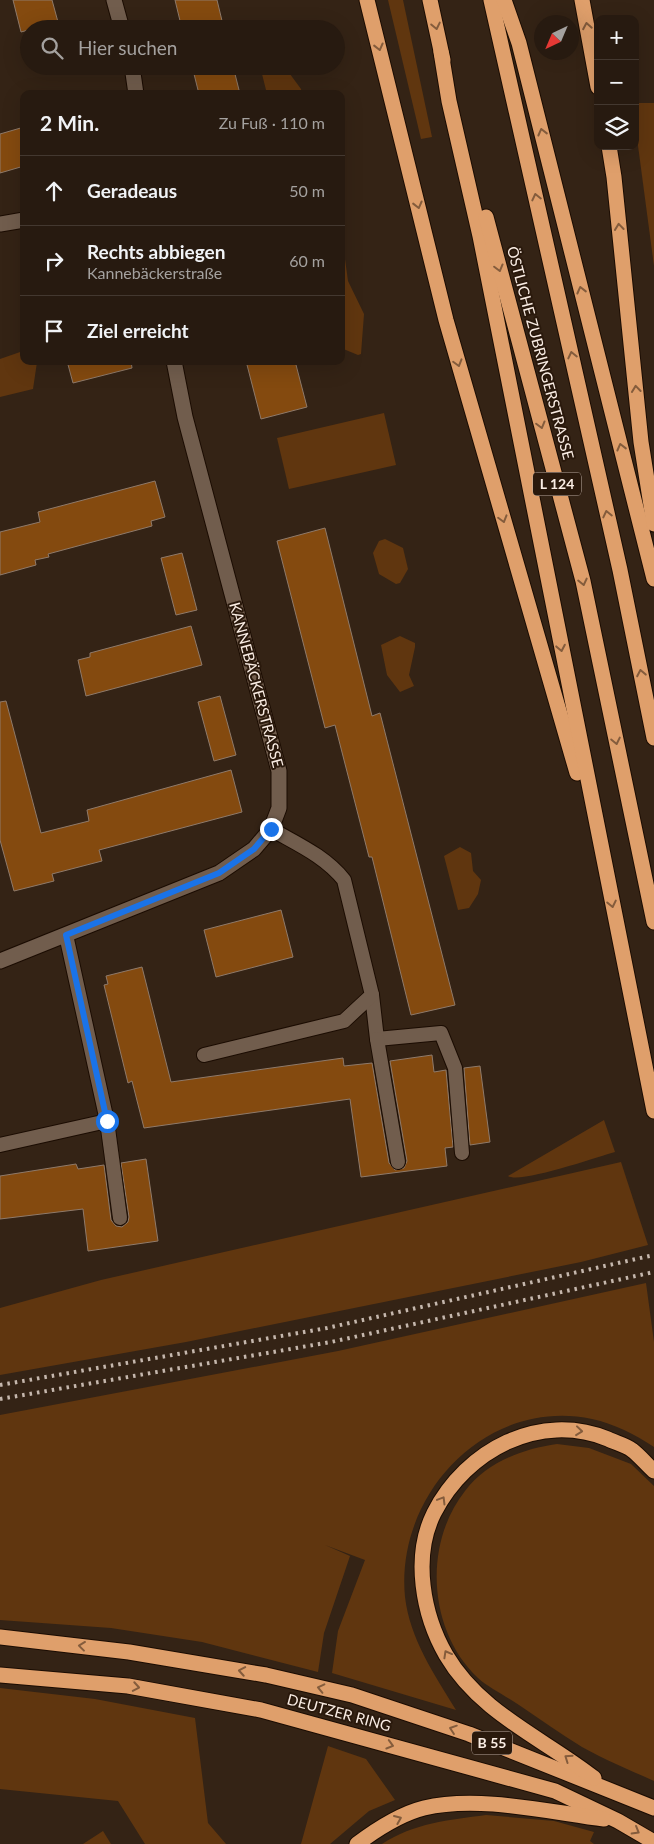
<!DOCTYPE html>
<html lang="de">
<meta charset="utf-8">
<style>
:root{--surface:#271a10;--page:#33271e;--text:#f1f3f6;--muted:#a4a19f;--line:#433830}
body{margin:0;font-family:Lato,sans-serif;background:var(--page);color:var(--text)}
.controls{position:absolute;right:15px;top:15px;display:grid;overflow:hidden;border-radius:10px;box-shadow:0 5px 20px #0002}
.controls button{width:45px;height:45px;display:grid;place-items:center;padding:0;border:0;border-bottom:1px solid var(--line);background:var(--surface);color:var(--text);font:25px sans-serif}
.compass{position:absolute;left:534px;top:15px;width:45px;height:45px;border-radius:50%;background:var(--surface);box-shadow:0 5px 20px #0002;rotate:224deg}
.stop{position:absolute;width:15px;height:15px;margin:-11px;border:4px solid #1a73e8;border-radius:50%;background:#fff}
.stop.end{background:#1a73e8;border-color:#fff;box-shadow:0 1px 5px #0008}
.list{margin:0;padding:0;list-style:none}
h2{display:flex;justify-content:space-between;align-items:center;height:65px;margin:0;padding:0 20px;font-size:21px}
h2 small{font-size:16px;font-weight:400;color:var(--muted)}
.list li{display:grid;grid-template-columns:32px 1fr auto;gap:15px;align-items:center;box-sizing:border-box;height:70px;padding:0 20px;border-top:1px solid var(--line)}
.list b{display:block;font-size:19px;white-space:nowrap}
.list p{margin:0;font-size:16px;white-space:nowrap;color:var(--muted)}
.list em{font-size:16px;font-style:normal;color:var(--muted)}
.icon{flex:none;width:28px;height:28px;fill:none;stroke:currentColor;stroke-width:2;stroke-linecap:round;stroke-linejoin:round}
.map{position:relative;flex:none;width:654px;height:1844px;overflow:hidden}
.search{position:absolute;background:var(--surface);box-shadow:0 5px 20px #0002;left:20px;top:20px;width:325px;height:55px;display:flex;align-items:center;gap:12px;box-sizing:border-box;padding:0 18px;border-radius:28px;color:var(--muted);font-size:19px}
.panel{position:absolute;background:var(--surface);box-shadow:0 5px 20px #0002;left:20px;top:90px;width:325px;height:275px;border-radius:10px}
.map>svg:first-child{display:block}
</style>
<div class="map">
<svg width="654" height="1844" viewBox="0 0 654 1844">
<rect width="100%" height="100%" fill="#342315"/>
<g fill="#60360f">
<path d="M388 0H403L432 137 421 139Z"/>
<path d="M260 66H288L287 70 301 89 302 94H267Z"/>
<path d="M635 103H654V266L635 123Z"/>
<path d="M341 256 345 259 348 281 364 314 361 354 358 355 341 348Z"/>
<path d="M23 351 24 361 37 362 33 389 0 397V359Z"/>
<path d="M384 413 396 465 289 489 277 438Z"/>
<path d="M385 539 403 548 408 569 400 583 396 584 379 574 373 553 379 541Z"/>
<path d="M400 636 415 643V647L409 675 414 686 400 692 387 675 381 645Z"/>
<path d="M460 847 471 853 473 871 481 880 478 894 469 908 458 910 444 856Z"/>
<path d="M604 1120 615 1152C597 1157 520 1184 508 1176Z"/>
<path d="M621 1162 648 1245 581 1262 186 1342 0 1375V1308L101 1280Z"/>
<path d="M646 1283 654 1342V1447C634 1434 615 1424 592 1419 487 1397 395 1494 405 1597 410 1639 434 1674 456 1710L332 1673 338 1631 365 1560 325 1545 350 1556 324 1633 318 1672 202 1642 111 1628 0 1620V1415L338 1351Z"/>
<path d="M557 1444 589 1448 631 1464 654 1486V1781C630 1770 605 1760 582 1747 561 1734 540 1719 519 1705 506 1696 489 1688 478 1678 428 1631 423 1544 465 1491 487 1462 522 1449 557 1444Z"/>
<path d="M0 1688 95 1699 195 1718 208 1823 226 1844H145L118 1801 0 1789Z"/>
<path d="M328 1746 366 1759 395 1800 369 1811 330 1844H301Z"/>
<path d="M486 1815 554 1821 594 1832 590 1841 594 1844H382C414 1823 449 1820 486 1815Z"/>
<path d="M103 1831 111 1844H83Z"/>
</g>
<g fill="#844a0f" stroke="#8f7a6a">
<path d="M13 0H52L58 22 21 32Z"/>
<path d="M175 0H217L224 29H182Z"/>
<path d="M192 66H233L240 94H199Z"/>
<path d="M24 127V166L0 173V134Z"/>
<path d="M67 361H131L132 368 73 383Z"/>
<path d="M246 361H295L307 407 261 419Z"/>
<path d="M155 481 165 517 151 521 152 526 48 554 49 557 35 560 36 565 0 575V532L40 522 38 512Z"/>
<path d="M325 528 372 716 380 713 455 1005 411 1015 372 857H369L335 725 325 728 277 541Z"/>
<path d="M182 553 197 610 176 615 161 558Z"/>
<path d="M191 626 202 665 86 696 78 660 90 657V653Z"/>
<path d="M220 696 236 755 214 761 198 702Z"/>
<path d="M6 701 41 833 89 821 87 810 231 770 242 812 99 850 102 861 52 874 54 881 14 891 0 840V702Z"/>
<path d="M281 910 293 957 216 977 204 930Z"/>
<path d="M142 967 171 1082 343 1058 344 1066 372 1063 389 1163 395 1170 404 1168 407 1161 390 1061 432 1055 434 1072 446 1070 453 1147 445 1148 447 1166 361 1177 350 1099 144 1128 132 1081 128 1083 104 985 108 984 106 976Z"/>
<path d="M480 1066 490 1142 470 1145 464 1068Z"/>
<path d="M146 1159 158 1241 88 1251 83 1209 0 1219V1176L76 1164 78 1169 104 1165 111 1220 116 1226 122 1227 128 1222 129 1217 121 1163Z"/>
</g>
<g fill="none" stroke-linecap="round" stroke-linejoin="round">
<defs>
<g id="lane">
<path d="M372 995 377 1039 441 1033 455 1068 462 1153"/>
<path d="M377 1039 398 1162"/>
<path d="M204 1055 344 1021 372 995 344 880C325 856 297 844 271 829"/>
<path d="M107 1121 120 1218"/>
<path d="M0 1145 107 1121 66 935"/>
</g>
<g id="street">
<path d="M114 0 122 29"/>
<path d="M132 66 136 94"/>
<path d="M0 224 24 220"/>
<path d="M0 961 219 873 254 849 271 829 279 808V771L185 417 174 361"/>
</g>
<g id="highway">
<path d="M367 0 446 320 577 773"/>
<path d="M430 0 443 60"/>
<path d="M491 0 620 570 654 738"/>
<path d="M504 0 519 43 654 579"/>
<path d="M582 0 598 87"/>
<path d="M441 52 449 101 480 236 654 1111"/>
<path d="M609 146 614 177 641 442 654 524"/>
<path d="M486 217 583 581 654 922"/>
<path d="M0 1637 129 1652 266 1675 352 1695 469 1734 654 1808"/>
<path d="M0 1675 128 1686 261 1710 555 1791 618 1821 654 1842"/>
<path d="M594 1778C543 1738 480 1713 446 1655 423 1615 412 1557 434 1513 466 1450 540 1411 608 1439 616 1443 626 1445 632 1450 640 1456 647 1465 654 1471"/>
<path d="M357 1844C377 1829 400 1814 424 1808 478 1795 549 1812 604 1819"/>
</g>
</defs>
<use href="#lane" stroke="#1b0c02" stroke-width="16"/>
<use href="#street" stroke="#1b0c02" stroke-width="17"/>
<use href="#highway" stroke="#1b0c02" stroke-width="17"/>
<use href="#lane" stroke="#715d4d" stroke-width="14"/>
<use href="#street" stroke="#715d4d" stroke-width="15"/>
<use href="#highway" stroke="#df9f6b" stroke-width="15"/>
<g stroke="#c5b7ad" stroke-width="4" stroke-dasharray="2.5 5" stroke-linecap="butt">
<path d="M0 1385 327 1328 654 1255"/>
<path d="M0 1399 331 1342 654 1272"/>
</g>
</g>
<defs><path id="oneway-chevron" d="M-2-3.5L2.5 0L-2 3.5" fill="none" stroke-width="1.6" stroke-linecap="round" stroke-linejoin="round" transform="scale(1.25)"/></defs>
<g stroke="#845c3c">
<use href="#oneway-chevron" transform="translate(436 26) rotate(78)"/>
<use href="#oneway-chevron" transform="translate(587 26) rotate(-100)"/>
<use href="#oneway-chevron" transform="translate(379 47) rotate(76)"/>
<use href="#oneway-chevron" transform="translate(542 132) rotate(-104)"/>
<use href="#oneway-chevron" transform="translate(536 197) rotate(-103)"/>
<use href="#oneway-chevron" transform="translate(418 205) rotate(76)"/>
<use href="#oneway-chevron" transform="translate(619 227) rotate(-96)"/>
<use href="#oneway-chevron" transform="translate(499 268) rotate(75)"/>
<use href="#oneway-chevron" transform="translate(581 290) rotate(-104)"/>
<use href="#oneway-chevron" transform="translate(572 355) rotate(-103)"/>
<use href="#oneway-chevron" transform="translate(458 363) rotate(74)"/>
<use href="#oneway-chevron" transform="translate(636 389) rotate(-96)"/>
<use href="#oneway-chevron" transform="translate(541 425) rotate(75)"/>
<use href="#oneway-chevron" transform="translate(621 447) rotate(-104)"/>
<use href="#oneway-chevron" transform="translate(607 514) rotate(-103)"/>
<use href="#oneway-chevron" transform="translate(503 519) rotate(74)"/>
<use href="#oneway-chevron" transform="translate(583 582) rotate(77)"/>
<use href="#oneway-chevron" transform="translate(561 648) rotate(79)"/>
<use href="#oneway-chevron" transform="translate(641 673) rotate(-101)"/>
<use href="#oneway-chevron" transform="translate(616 741) rotate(78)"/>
<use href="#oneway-chevron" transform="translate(612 904) rotate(78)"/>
<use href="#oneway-chevron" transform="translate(579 1431) rotate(6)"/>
<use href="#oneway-chevron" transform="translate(442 1500) rotate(-59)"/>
<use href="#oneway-chevron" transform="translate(82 1646) rotate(-173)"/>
<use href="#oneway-chevron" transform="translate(447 1654) rotate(-119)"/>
<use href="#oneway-chevron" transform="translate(242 1671) rotate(-170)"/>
<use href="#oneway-chevron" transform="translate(136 1687) rotate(10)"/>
<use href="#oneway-chevron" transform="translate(321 1688) rotate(-167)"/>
<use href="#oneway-chevron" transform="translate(453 1729) rotate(-161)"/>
<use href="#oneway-chevron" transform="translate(390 1745) rotate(16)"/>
<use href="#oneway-chevron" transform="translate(568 1758) rotate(-145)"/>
<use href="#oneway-chevron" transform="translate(398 1819) rotate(-23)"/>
<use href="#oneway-chevron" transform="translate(636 1831) rotate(30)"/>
</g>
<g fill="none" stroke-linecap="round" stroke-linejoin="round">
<path stroke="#1a73e8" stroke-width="6" d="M107 1121 66 935 219 873 254 849 271 829"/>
</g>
<g text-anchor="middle" stroke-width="4" stroke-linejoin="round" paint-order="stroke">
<g fill="#2a190c" stroke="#bcada3" stroke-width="1">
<rect x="533" y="472.5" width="48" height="23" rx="4"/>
<rect x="472" y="1731.5" width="40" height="23" rx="4"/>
</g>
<g font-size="14" font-weight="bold" fill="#faede4">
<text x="557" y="489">L 124</text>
<text x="492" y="1748">B 55</text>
</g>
<g font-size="15" fill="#faede4" stroke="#2a190c">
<text transform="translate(540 353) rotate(75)" y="5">ÖSTLICHE ZUBRINGERSTRASSE</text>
<text transform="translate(256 685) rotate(75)" y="5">KANNEBÄCKERSTRASSE</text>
<text transform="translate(339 1713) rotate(15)" y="5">DEUTZER RING</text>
</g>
</g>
</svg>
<div class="controls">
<button>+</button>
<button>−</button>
<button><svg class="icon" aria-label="layers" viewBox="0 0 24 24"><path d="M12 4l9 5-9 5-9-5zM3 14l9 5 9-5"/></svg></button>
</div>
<svg class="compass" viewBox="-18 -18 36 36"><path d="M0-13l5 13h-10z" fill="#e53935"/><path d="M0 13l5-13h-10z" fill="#a4a19f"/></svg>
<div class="stop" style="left:107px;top:1121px"></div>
<div class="stop end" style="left:271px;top:829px"></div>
<div class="search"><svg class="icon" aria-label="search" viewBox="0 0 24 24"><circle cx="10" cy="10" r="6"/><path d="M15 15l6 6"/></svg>Hier suchen</div>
<section class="panel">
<h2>2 Min.<small>Zu Fuß · 110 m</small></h2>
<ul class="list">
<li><svg class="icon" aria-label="ahead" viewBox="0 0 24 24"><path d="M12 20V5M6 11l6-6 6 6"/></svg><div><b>Geradeaus</b></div><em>50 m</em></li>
<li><svg class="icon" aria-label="right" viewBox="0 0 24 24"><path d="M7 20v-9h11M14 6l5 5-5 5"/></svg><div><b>Rechts abbiegen</b><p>Kannebäckerstraße</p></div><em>60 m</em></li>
<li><svg class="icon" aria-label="arrive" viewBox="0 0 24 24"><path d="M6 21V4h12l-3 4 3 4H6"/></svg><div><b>Ziel erreicht</b></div></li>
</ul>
</section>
</div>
